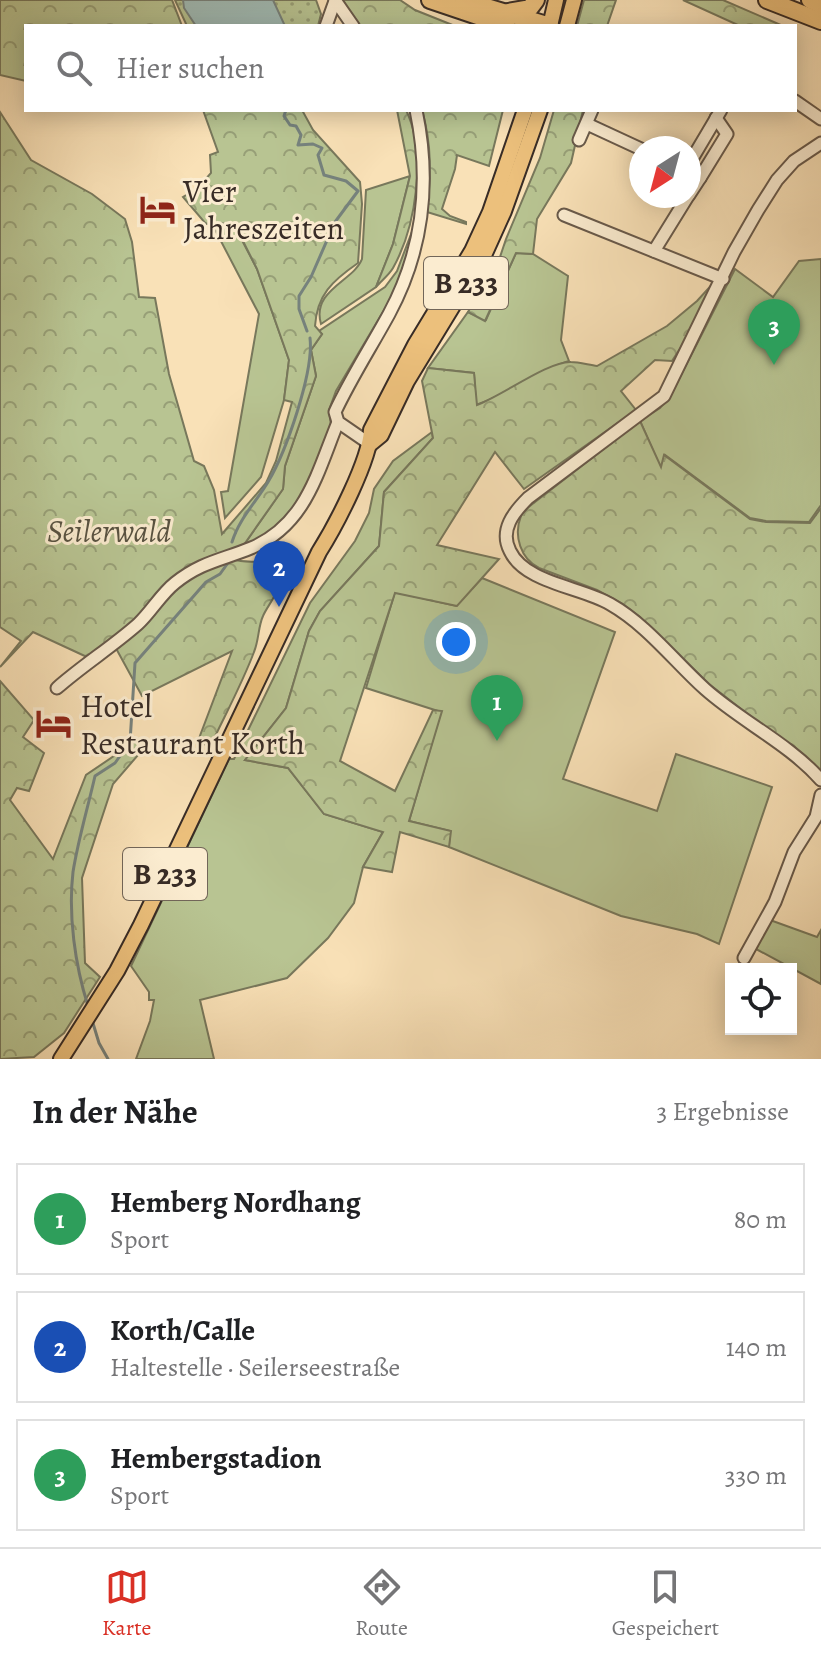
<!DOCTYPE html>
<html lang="de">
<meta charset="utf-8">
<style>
:root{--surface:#fff;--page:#f6f6f6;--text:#202124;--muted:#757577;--line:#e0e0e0;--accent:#d93025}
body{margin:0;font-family:Alegreya,serif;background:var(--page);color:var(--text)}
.controls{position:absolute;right:24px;bottom:24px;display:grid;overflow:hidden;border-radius:0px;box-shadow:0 4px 20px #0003}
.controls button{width:72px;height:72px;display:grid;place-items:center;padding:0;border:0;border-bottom:2px solid var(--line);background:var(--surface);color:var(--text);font:40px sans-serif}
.compass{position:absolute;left:629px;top:136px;width:72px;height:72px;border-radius:50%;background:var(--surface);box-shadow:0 4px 20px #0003;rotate:216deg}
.you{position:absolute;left:456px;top:642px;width:28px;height:28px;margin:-20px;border:6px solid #fff;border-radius:50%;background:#1a73e8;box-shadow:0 0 0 12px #1a73e833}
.badge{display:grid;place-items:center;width:52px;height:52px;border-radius:50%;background:var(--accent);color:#fff;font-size:26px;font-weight:700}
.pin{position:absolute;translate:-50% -66px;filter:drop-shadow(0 2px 4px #0008)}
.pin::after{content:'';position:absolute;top:42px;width:28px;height:24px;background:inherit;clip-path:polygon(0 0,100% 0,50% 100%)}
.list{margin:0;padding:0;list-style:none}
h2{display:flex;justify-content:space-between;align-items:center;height:104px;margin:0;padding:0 32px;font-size:34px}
h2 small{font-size:26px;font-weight:400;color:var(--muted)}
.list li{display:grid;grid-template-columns:52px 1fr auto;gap:24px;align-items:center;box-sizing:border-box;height:112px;margin:0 16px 16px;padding:0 16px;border:2px solid var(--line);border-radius:0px}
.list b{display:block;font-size:30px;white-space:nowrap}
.list p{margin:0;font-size:26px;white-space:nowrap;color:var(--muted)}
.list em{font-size:26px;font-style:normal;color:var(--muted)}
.icon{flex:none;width:44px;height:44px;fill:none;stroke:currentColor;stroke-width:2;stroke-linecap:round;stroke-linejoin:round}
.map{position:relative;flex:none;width:821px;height:1059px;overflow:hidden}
.search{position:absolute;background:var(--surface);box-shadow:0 4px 20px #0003;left:24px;right:24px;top:24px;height:88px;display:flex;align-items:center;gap:20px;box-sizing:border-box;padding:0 28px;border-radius:0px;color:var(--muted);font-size:30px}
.sheet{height:488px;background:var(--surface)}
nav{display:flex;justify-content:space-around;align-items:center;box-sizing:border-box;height:112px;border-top:2px solid var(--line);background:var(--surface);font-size:22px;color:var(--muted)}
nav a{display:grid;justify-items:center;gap:4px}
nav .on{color:var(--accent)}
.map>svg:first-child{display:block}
</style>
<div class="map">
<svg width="821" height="1059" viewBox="0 0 821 1059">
<defs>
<pattern id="forest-crowns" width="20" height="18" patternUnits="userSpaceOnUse" patternTransform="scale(2)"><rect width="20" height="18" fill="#b8c492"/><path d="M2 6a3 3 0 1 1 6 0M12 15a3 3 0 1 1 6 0" fill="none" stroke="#979f77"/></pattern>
<pattern id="park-dots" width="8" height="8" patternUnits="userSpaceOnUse" patternTransform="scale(2)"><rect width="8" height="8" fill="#b8c492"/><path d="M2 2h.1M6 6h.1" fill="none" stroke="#979f77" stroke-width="1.8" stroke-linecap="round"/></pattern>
</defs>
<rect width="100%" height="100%" fill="#f9e1b7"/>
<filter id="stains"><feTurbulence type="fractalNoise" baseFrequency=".0025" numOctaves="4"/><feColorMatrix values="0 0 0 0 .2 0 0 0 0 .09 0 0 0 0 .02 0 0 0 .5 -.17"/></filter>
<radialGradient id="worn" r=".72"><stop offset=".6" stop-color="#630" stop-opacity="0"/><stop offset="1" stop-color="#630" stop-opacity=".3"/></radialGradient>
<g fill="#b8c492" stroke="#78785c" stroke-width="2">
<path d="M410 176 393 244 376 287 321 324C311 290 354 281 362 259L366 190Z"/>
<path d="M233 223 257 269 289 360 284 400 261 477 225 518 221 492 228 491 259 314 212 224Z"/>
<path d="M413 229 416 230 393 295 336 391 329 410 331 425 306 492 273 534 243 546 283 489 285 466 316 376 311 350 322 334 319 331 385 287 397 271Z"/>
<path d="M516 253 533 254 568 276 561 340 569 361C536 371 509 394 476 405L474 373 428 368 468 312 486 320Z"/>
<path d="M821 259V505L809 522 766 521 750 518 665 455 661 469 640 421 660 408 671 395 735 269 773 297 799 261Z"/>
<path d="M432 432 433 438 384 492 379 546 320 611 309 631 286 708 245 760 288 768 324 814 383 832 363 867 354 903 328 938 287 978 200 1000 214 1059H136L150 1021 154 1000H149V992L131 966 229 759H234L310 603 355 541 369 513 374 489 393 461Z"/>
<path d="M482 578 615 632 563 779 657 811 676 754 772 787 719 944 697 934 621 916 449 847 450 831 409 821 441 712 366 688 395 592 456 606Z"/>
<path d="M770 920 817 937 821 930V984L756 949Z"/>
</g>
<g fill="url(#forest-crowns)" stroke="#78785c" stroke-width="2">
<path d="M0 0H172L182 26H26V81L0 75Z"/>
<path d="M341 0H400L415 10 455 26H361Z"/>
<path d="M584 0H616L607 26H577Z"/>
<path d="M683 0H723L783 26H740Z"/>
<path d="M203 110H302L313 130 360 182 362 204 358 263C332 281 317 295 315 326L322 334 311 350 316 376 285 466 283 489 243 546 235 548 234 559C247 566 270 555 279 571 286 585 268 604 263 616 258 627 259 640 254 652 242 684 225 715 210 747L198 741 232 651 142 696 112 641 87 657 33 632 0 667 21 641 0 627V112L31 160 92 194 125 219 132 242 139 297 155 298 169 374 194 461 204 466 214 490 222 534 266 483 276 461 292 402 284 400 289 360 257 269 234 223 206 224 183 197 198 188 211 173 210 155 218 152Z"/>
<path d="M397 110H406C427 153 416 227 393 268 389 275 381 281 376 287L393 244 410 176Z"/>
<path d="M422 110H503L489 166 457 155 455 169 442 209 450 216 466 222V224L427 212C431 176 432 145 422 110Z"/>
<path d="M554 110H583L571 163 537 219 533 254 516 253 485 321 468 312 499 260 506 239 540 158Z"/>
<path d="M718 278 707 307 672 361 655 360 621 391 636 410 524 489 495 452 437 545 499 559 457 606 395 593 340 761 395 791 433 710 442 711 409 821 451 831 449 847 400 832 392 872 363 867 383 832 324 814 288 768 245 760 286 708 309 631 320 611 379 546 384 492 433 438 422 381 428 368 474 373 477 405C502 396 548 361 571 362 579 362 589 365 597 366L667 326 697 301Z"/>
<path d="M640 421 661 467 664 455 750 519 766 522 810 523 821 508V771L709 684 640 617 623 604 597 590 539 568C521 559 513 536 521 516 523 511 530 506 535 502Z"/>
<path d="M0 681 34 720 23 737 44 753 29 791 17 788 10 800 53 859 86 775 136 741 145 747 113 784 82 878 85 963 100 977 64 1033 34 1057 0 1059Z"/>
</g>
<path fill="url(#park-dots)" stroke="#78785c" stroke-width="2" d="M175 0H316L321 14 318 26H187Z"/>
<path fill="#a0bcb7" stroke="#76827d" stroke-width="2" d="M183 0H273L285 26H196L184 8Z"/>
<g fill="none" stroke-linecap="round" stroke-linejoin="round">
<g stroke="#76827d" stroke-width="3">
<path d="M286 110 284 116 290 125 296 126 301 135 298 145 313 144 322 148 318 155 324 175 346 181 358 191 335 222 311 277 299 296V309L307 331"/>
<path d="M232 542C239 519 256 502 268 482 286 452 314 372 310 338"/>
<path d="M88 1006C75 965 68 915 73 872 78 840 88 807 95 776L115 763 130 742 135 663 206 582 220 574 230 560"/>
<path d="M92 1020 99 1043 108 1059"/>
</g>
<defs>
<g id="minor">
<path d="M335 0 353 26"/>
<path d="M326 26 335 1"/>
<path d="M795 101 821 119"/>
<path d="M587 124 641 149"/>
<path d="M579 140 592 110"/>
<path d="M821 143 794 161 777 180 758 210 734 252 664 396 528 498C514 512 499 530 510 551 525 583 581 587 610 604 647 625 674 661 705 689 742 722 788 743 821 780"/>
<path d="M689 164 721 110"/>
<path d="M689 172 700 178 689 195"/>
<path d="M700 178 727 134 716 118"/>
<path d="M564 215 723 279"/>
<path d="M654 251 688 196"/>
<path d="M370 444 338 422 335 412C351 378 371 347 389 314 424 249 431 182 416 110"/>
<path d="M57 688C83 665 112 647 138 624 151 612 161 594 175 583 201 562 222 560 251 548 306 525 317 473 338 422"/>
<path d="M744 958 775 902 794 852 816 817 821 795"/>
</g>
<g id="major">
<path d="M550 26 556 0"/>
<path d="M567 26 574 0"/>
<path d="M370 444 381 435 407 381 485 253 504 211 540 110"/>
<path d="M61 1059 117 971 141 925 319 552C336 525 370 460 371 430L415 345 472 251 490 212 525 110"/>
</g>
<g id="highway">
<path d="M430 0 507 26"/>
<path d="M463 0 550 26"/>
<path d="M767 0 821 21"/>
<path d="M810 0 821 5"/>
<path d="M508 12 530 8 536 0"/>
</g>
</defs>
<use href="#minor" stroke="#68594a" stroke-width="15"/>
<use href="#major" stroke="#382c26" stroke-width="18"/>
<use href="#highway" stroke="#382c26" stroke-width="20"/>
<use href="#minor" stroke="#fbecd0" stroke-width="11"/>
<use href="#major" stroke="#ecc07c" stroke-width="14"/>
<use href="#highway" stroke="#ecc07c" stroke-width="16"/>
</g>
<defs>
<symbol id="hotel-bare" viewBox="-9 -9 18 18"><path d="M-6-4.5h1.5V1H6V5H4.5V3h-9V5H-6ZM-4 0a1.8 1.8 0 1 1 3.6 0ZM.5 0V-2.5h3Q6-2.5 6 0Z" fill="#8f2418" stroke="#fbecd0" stroke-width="2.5" paint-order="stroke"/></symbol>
</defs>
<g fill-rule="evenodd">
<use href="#hotel-bare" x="132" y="184" width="51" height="51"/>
<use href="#hotel-bare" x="28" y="698" width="51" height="51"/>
</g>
<g text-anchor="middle" stroke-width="6" stroke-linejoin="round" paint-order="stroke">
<g fill="#fbecd0" stroke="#726659" stroke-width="2">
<rect x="424" y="257" width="84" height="52" rx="6"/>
<rect x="123" y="848" width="84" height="52" rx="6"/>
</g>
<g font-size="30" font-weight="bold" fill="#382c26">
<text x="466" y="293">B 233</text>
<text x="165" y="884">B 233</text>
</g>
<g font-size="32" fill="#382c26" stroke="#fbecd0" text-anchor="start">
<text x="183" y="202">Vier<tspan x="183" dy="37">Jahreszeiten</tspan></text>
<text x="80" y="717">Hotel<tspan x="80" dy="37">Restaurant Korth</tspan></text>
</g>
<g font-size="32" font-style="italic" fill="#585241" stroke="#fbecd0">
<text x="109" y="542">Seilerwald</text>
</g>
</g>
<rect width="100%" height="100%" filter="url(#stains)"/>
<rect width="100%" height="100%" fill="url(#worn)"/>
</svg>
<div class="controls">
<button><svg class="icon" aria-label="locate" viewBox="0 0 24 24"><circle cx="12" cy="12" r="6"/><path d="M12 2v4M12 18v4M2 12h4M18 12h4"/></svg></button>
</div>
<svg class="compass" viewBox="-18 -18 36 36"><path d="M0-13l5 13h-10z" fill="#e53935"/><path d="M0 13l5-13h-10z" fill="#757577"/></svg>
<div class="you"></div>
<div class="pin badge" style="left:497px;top:741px;background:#2e9e5b">1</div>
<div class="pin badge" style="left:279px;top:607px;background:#1a4fb4">2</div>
<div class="pin badge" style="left:774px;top:365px;background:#2e9e5b">3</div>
<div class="search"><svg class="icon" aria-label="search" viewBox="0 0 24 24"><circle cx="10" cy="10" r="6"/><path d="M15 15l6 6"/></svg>Hier suchen</div>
</div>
<section class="sheet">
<h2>In der Nähe<small>3 Ergebnisse</small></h2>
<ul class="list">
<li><span class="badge" style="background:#2e9e5b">1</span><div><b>Hemberg Nordhang</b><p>Sport</p></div><em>80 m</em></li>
<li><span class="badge" style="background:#1a4fb4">2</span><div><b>Korth/Calle</b><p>Haltestelle · Seilerseestraße</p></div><em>140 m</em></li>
<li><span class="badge" style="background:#2e9e5b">3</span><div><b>Hembergstadion</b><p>Sport</p></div><em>330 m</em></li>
</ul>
</section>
<nav>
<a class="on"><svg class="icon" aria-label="map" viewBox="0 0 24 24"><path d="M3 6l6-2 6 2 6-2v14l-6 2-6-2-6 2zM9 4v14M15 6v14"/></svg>Karte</a>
<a><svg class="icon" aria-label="directions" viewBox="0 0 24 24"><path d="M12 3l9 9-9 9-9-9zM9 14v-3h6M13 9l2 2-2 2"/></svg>Route</a>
<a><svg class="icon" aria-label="saved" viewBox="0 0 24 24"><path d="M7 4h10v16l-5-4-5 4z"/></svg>Gespeichert</a>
</nav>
